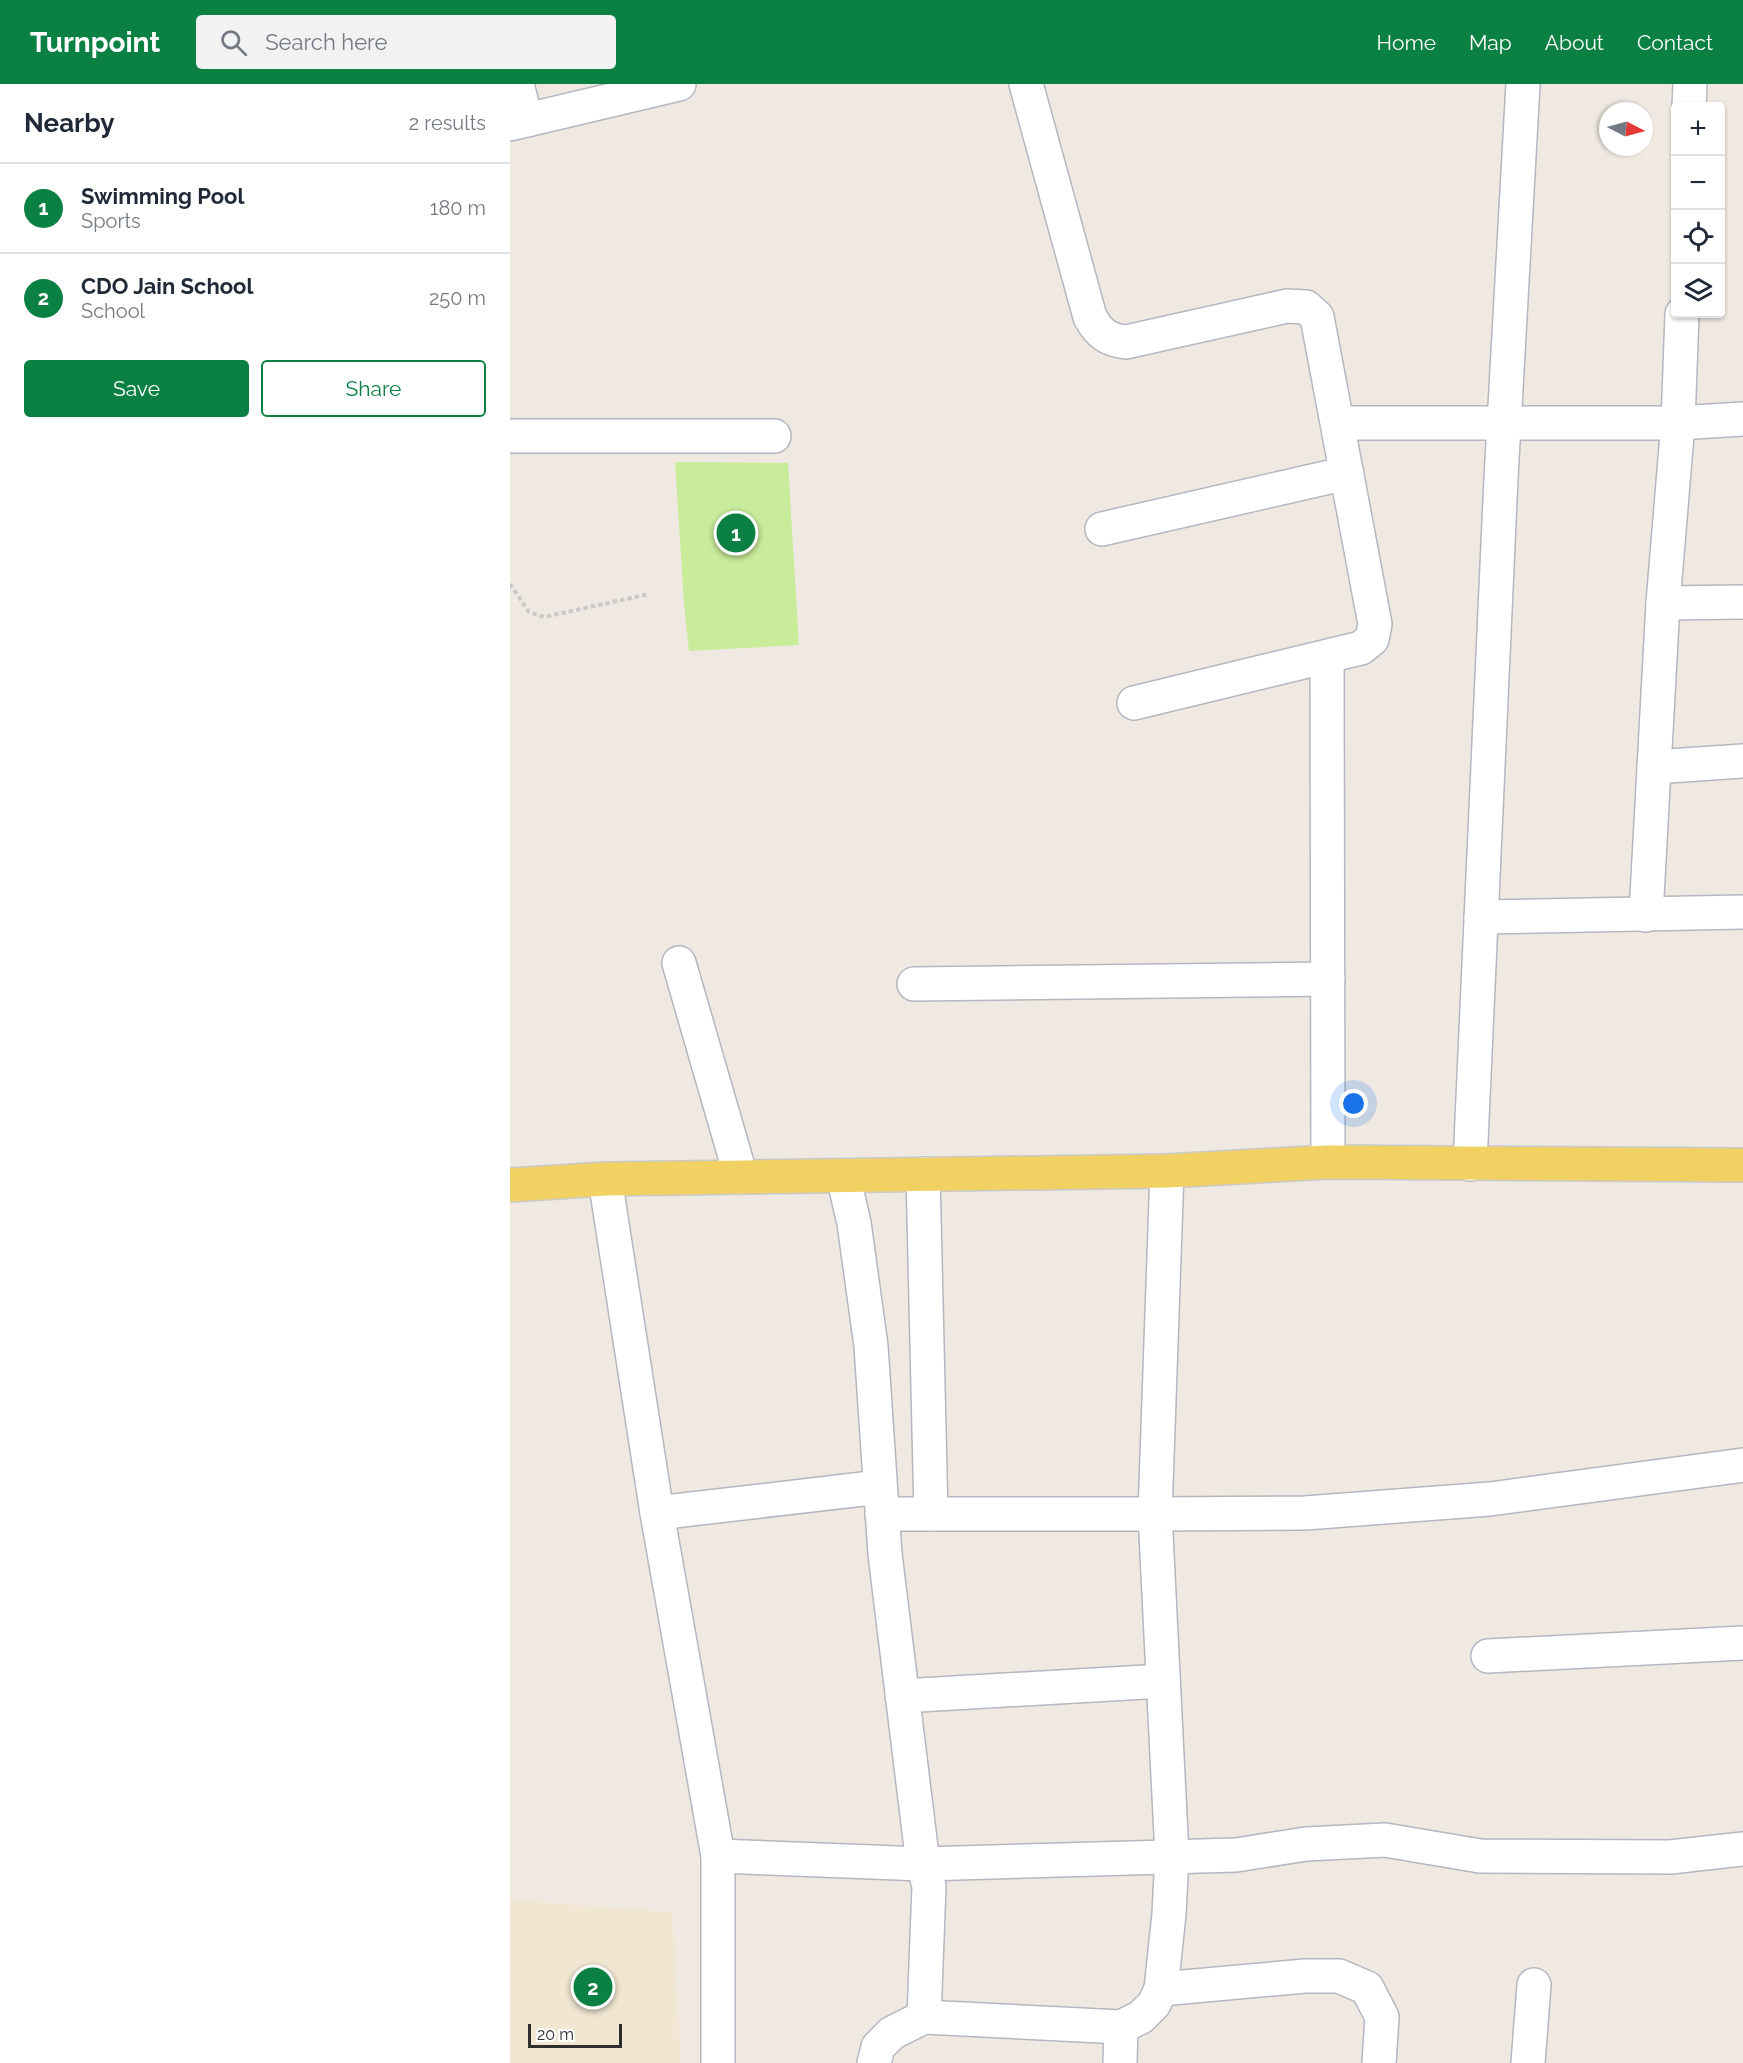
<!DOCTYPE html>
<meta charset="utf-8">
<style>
:root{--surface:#fff;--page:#f2f2f3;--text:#1f2937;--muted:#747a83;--line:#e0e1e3;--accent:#0b8043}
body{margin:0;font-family:Raleway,sans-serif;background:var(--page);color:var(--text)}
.controls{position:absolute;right:18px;top:18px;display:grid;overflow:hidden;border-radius:6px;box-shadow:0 2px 4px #0004}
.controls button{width:54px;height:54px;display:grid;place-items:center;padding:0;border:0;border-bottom:2px solid var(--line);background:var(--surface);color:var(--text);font:30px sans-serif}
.compass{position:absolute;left:1089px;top:18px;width:54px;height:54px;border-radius:50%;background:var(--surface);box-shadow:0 2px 4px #0004;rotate:96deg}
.scale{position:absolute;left:18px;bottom:15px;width:94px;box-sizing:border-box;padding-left:6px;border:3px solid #2e2e2e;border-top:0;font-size:16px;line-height:21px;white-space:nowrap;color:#2e2e2e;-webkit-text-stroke:4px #fff;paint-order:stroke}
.you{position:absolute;left:844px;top:1020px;width:21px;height:21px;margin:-15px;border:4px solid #fff;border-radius:50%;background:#1a73e8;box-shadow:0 0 0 9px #1a73e833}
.badge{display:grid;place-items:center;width:39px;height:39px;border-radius:50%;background:var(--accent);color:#fff;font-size:20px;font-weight:700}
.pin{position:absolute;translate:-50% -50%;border:3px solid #fff;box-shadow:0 2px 6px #0006}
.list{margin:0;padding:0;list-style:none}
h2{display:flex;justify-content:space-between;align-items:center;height:78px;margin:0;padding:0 24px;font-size:26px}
h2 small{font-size:20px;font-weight:400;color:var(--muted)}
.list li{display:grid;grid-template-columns:39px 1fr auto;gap:18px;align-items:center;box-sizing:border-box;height:90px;padding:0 24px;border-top:2px solid var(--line)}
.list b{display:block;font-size:22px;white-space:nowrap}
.list p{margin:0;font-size:20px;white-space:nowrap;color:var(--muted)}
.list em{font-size:20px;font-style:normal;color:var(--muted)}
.actions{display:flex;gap:12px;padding:18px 24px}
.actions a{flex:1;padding:14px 0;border:2px solid var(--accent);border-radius:6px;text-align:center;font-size:21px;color:var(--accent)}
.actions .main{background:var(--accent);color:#fff}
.icon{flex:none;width:33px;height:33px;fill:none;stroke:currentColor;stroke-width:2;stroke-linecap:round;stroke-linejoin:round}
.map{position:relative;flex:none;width:1233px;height:1979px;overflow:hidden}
header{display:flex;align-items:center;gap:36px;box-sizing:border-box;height:84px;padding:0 30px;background:var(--accent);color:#fff}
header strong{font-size:28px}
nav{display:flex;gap:33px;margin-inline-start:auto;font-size:21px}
.search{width:420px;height:54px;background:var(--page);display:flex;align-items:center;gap:15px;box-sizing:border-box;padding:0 21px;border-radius:6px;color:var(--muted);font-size:22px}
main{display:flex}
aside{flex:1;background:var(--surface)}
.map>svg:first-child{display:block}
</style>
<header>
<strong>Turnpoint</strong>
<div class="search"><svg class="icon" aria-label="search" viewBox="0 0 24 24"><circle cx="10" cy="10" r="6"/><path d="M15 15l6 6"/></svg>Search here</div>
<nav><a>Home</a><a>Map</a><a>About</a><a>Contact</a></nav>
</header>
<main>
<aside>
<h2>Nearby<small>2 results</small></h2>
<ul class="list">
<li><span class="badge">1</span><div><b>Swimming Pool</b><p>Sports</p></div><em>180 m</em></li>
<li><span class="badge">2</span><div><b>CDO Jain School</b><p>School</p></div><em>250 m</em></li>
</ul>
<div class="actions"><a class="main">Save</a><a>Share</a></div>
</aside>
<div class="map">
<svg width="1233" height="1979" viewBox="0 0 1233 1979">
<rect width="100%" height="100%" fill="#efe9e1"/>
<path fill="#f0e6d1" d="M0 1816 162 1828 171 1979H0Z"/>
<path fill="#c9ec9a" d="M165 378 278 379 289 561 179 567 174 520Z"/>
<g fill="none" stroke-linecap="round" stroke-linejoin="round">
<defs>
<g id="minor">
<path d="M7 0 16 36"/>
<path d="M516 0 580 233C589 249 597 256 616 258L777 222 796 223 807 233 865 540 862 555 851 564 624 619"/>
<path d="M1179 22 1180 0"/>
<path d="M0 40 169 0"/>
<path d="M828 339H1168L1233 335"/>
<path d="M0 352H264"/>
<path d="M592 445 837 389"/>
<path d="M1153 519 1233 518"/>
<path d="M817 573 818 1078"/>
<path d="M1144 683 1233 677"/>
<path d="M1136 831 1153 519 1168 339 1172 230"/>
<path d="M971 833 1233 828"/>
<path d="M169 879 231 1093"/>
<path d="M404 900 818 895"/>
<path d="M960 1080 991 394 1013 0"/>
<path d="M413 1090 421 1430"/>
<path d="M333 1092 344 1139 361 1262 375 1470 413 1780 726 1771 796 1760 875 1756 970 1772 1160 1773 1233 1765"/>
<path d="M95 1095 147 1429 208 1772V1979"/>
<path d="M147 1429 370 1403"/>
<path d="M372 1430H645L657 1087"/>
<path d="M978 1572 1233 1559"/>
<path d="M392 1612 653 1597"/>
<path d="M208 1772 413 1780 419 1802 414 1933"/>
<path d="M651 1905 795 1892H829L857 1904 872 1933 869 1979"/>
<path d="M364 1979 368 1963 382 1949 414 1933 611 1943 631 1933 644 1920 651 1905 659 1830 662 1772 645 1430 795 1429 980 1415 1233 1381"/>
<path d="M610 1979 611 1943"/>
<path d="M1018 1979 1024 1901"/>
</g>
<path id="primary" d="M0 1101 95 1095 657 1087 818 1078 1233 1081"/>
</defs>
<use href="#minor" stroke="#b4b7c1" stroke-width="36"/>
<use href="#primary" stroke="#c9c9c9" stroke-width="36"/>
<path stroke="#c9c9c9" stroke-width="4" stroke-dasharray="4.5 3" stroke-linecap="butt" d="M0 500 19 528 34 533 139 510"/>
<use href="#minor" stroke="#fff" stroke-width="33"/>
<use href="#primary" stroke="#f2d163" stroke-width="33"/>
</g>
</svg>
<div class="controls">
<button>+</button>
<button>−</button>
<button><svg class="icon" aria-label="locate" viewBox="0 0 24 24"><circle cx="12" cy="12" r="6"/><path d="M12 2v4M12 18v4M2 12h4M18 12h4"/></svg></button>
<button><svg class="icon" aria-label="layers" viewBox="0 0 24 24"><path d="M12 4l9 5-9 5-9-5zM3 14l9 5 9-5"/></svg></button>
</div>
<svg class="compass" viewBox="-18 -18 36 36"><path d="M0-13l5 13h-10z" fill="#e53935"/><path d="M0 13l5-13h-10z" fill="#747a83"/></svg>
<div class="scale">20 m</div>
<div class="you"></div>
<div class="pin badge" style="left:226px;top:449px">1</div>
<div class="pin badge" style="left:83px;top:1903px">2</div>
</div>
</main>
